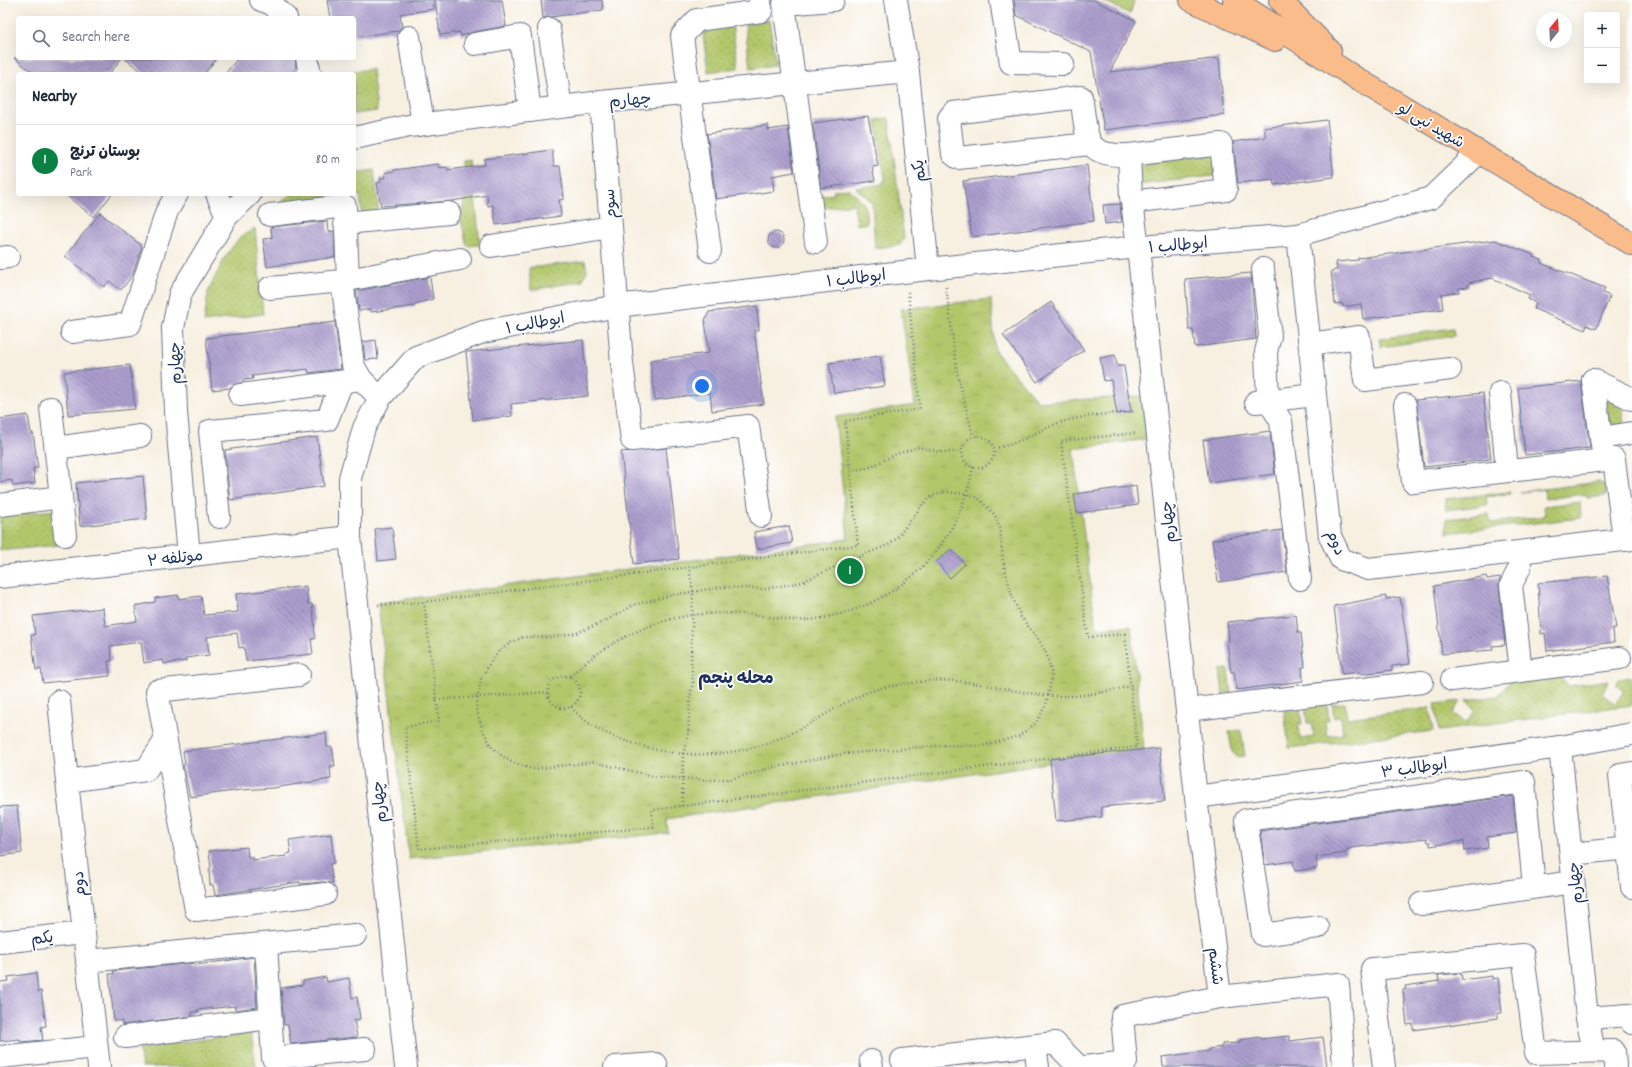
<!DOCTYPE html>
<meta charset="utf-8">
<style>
:root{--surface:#fff;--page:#f6f6f7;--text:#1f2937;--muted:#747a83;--line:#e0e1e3;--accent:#0b8043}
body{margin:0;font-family:Dekko,"Playpen Sans Arabic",sans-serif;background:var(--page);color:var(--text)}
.controls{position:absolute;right:12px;top:12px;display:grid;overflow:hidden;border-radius:4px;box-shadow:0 4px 16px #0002}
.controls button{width:36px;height:36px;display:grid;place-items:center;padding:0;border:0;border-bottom:1px solid var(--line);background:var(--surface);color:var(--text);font:20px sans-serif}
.compass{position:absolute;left:1536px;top:12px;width:36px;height:36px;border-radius:50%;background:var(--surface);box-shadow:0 4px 16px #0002;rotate:18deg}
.you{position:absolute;left:702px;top:386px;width:14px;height:14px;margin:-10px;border:3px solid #fff;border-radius:50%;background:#1a73e8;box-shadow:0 0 0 6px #1a73e833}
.badge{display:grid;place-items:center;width:26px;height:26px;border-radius:50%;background:var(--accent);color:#fff;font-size:13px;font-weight:700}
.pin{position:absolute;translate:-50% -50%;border:2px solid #fff;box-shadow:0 1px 4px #0006}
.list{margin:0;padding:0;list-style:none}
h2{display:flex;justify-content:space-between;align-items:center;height:52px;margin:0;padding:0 16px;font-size:17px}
h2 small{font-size:13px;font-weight:400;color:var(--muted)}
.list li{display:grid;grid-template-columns:26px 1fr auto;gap:12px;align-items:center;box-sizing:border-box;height:72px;padding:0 16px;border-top:1px solid var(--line)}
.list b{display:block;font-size:15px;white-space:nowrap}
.list p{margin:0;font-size:13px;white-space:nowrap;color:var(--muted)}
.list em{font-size:13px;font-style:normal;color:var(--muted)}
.icon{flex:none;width:22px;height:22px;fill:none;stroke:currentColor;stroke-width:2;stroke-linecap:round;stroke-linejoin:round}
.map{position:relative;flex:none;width:1632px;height:1067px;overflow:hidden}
.search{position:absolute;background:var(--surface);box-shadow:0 4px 16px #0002;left:16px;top:16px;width:340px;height:44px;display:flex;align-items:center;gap:10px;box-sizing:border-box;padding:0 14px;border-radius:4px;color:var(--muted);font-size:15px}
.panel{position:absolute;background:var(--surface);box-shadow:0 4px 16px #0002;left:16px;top:72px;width:340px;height:124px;border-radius:4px}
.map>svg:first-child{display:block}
</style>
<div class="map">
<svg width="1632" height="1067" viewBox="0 0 1632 1067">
<defs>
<pattern id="grass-dots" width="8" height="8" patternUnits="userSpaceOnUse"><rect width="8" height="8" fill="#b2c76b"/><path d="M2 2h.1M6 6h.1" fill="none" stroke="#98ab5f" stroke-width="1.8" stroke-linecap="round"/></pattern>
<pattern id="park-tufts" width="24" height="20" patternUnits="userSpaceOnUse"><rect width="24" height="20" fill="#b2c76b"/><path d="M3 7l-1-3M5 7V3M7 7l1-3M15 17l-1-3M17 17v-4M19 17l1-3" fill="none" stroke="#98ab5f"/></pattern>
<pattern id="building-back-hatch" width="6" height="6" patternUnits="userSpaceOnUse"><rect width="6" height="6" fill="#ac9ece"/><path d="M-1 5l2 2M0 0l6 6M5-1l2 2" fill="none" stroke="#8b81aa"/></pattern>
</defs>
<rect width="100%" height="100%" fill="#fff"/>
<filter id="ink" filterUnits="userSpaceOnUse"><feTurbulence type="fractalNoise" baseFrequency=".025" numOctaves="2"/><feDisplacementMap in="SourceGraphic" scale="8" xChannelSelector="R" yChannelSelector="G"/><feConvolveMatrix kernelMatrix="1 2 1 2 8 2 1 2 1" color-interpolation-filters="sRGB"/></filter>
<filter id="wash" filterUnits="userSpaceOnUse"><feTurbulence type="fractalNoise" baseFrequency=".012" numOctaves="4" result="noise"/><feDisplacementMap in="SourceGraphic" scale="16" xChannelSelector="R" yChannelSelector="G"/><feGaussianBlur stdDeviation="0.9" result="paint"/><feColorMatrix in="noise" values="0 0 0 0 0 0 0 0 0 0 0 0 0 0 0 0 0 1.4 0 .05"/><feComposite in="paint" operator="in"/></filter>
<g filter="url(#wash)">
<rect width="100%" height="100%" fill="#f7efdf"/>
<g fill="url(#grass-dots)" stroke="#667b64">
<path d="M1102 0H1133L1134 1 1130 14Z"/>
<path d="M769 20 776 65 750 68 745 24Z"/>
<path d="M732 24 738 68 708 72 703 35 708 27Z"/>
<path d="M372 69 377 111 354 114V74H331Z"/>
<path d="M889 118 904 239 900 245 875 248 872 202 856 188 882 184 885 179 876 120Z"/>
<path d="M1220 154 1221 175 1137 185 1139 170 1147 161Z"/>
<path d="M471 160 480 245 467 246 461 220 465 195 464 161Z"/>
<path d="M374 170 379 215 362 219 360 195 275 208 290 194H354V173Z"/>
<path d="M850 189 865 205 867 223 857 225 854 204 815 209V196L834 194V190Z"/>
<path d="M255 228 263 314 204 322 208 292 225 257 239 238Z"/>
<path d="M585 261 587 271 582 281 531 290 529 268Z"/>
<path d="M1453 328 1454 336 1381 347 1379 339Z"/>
<path d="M1614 391 1615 405H1622L1624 424 1609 426 1606 392Z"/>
<path d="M1598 482 1605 485 1606 496 1587 498 1586 494 1545 499 1544 489 1520 492Z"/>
<path d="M1510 492V494L1486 497 1487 505 1446 510 1445 499Z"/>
<path d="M1580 502 1581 518 1447 533 1446 519 1489 514 1491 523 1545 516 1544 506Z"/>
<path d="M54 510 58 545 0 551V516Z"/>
<path d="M1228 669 1231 693 1223 694 1220 670Z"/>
<path d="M1555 671 1569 686 1609 680 1602 694 1615 704 1624 691 1616 684 1618 679 1632 677V705L1439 731 1435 704 1461 701 1453 713 1466 723 1475 710 1466 700 1498 696 1512 679Z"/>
<path d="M1345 703 1347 718 1430 708 1433 731 1289 748 1284 710 1300 708 1302 724H1298L1300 739 1314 737 1312 723H1307L1305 707 1327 704 1329 720 1325 721 1327 736 1343 734 1341 717 1334 718 1332 704Z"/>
<path d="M1241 730 1245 756 1237 757 1232 752 1229 732Z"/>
<path d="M251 1033 256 1067H142L139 1048Z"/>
</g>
<path fill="url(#park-tufts)" stroke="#667b64" d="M991 299 995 351 1038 402 1143 396 1148 439 1073 449 1096 628 1131 626 1144 749 667 819 668 833 409 859 378 603 848 539 835 417 915 405 901 309Z"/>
<g id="blocks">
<g fill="url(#building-back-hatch)">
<path d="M327 0H433L434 9 400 14 402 27 398 31 354 37V18H330Z"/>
<path d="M435 0H502L506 26 473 32 461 36 460 32 440 35Z"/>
<path d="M541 0H602L603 10 543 18Z"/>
<path d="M1014 0H1094L1136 21 1110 72 1219 58 1224 115 1104 130 1091 52 1016 15Z"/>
<path d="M14 58H122L109 74H35Z"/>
<path d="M124 58H217L204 74H145Z"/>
<path d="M238 58H295L296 68 291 74H225Z"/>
<path d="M868 116 878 166 872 167 875 181 821 188 813 123Z"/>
<path d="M1327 120 1334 177 1274 185 1273 179 1238 183 1233 142 1266 137 1264 128Z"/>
<path d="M768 125V130L788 127 794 172 772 176 774 191 716 199 707 134Z"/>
<path d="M552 150 554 166H560L564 199 559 200 561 216 496 225 493 205 488 206 487 195 452 201 381 206 377 183 381 182 380 178H386L385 173 394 171V170L438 164 439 168 447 167 448 170 485 165 484 159Z"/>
<path d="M1087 165 1094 221 972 237 963 181Z"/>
<path d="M64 194H112L94 217Z"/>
<path d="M1120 204 1122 222 1105 224 1103 205Z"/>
<path d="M100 213 142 246 132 276 121 290 109 281 104 287 65 256Z"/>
<path d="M327 221 328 232 334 231 335 257 267 267 263 239 272 238 271 227Z"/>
<circle cx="776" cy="240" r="8"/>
<path d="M1495 240 1534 255 1533 257 1542 260 1541 263 1605 288 1603 293 1610 296 1596 329 1587 325 1585 330 1534 309 1536 303 1528 299 1530 295 1492 278 1469 283 1468 287 1459 288V292L1441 294 1443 309 1363 319 1361 304 1343 307 1342 303 1335 304 1331 271 1337 270 1336 262 1358 260V258Z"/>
<path d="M1251 273 1256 339 1195 347 1193 330H1189L1185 279Z"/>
<path d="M430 277 433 299 415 304V306L371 312V309L359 311 356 291Z"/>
<path d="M1051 302 1084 350 1037 382 1003 335Z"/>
<path d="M757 306 759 330H754L764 404 712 411 710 393 655 400 650 360 709 353 705 320 709 312Z"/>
<path d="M335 322 341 369 309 373 308 369 252 376 253 379 243 380V382L233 385 230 388 212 390 206 338Z"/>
<path d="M376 340 378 359 365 360 363 342Z"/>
<path d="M583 340 588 396 511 404 512 416 473 420 466 352Z"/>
<path d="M1115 355 1117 366H1124L1131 412 1117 414 1111 380 1104 381 1100 358Z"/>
<path d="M880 356 885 386 834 393 829 363Z"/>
<path d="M130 365 135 409 68 415 64 372Z"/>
<path d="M1581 381 1590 448 1525 455 1518 388Z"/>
<path d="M1483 393 1491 459 1424 467 1416 400Z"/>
<path d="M28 415 31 433H33L38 468H33L35 483 13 486 12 480 0 482V419Z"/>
<path d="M1270 431 1275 474 1209 483 1203 440Z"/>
<path d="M317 437 324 486 230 500 225 450Z"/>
<path d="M666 448 679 559 634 564 621 452Z"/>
<path d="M143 476 147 519 80 526 76 483Z"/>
<path d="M1136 486 1138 505 1077 513 1074 494Z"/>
<path d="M789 526 792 543 757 549 754 532Z"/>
<path d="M392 527 396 559 378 561 375 529Z"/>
<path d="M1282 530 1287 572 1218 582 1212 540Z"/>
<path d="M951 549 965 564 950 578 936 562Z"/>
<path d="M1486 576 1487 579 1500 577 1499 586 1505 645 1492 646 1493 650 1442 654 1434 586Z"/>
<path d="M1607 576 1616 628H1613L1614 642 1547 651 1545 633 1541 634 1538 583Z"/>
<path d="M306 586 308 604H312L314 619 315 639H311L313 654 246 661 244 647 239 648 237 633 207 637 209 655 186 658V661L164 664 163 660 144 663 141 642 110 646 112 661H108L110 676 43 683 41 669 36 670 31 635H35L33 616 103 608 105 626 137 621 135 606 155 602V598L178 595 179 599 201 596 204 615 238 612 236 594Z"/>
<path d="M1386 596V599L1400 597 1410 664 1392 666V670L1361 674V672L1342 674 1334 606Z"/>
<path d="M1296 615 1298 633H1301L1305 667H1302L1303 681 1237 690 1234 672H1231L1227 641H1229L1227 622Z"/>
<path d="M326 733 327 747H332L335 766H330L331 779 273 788 241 790 190 797 183 765 185 764 183 751Z"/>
<path d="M1159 748 1165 801 1101 807 1102 817 1056 821 1050 759Z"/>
<path d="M1513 796 1516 833 1487 837 1488 848 1465 851 1464 841 1430 846V842H1427L1426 839 1351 848 1346 850V853L1316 857 1317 868 1295 871 1293 861 1265 865 1260 831Z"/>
<path d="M17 806 22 853 0 856V807Z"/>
<path d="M331 834 334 863 330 864 333 883 323 882 300 884V882L215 895 213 885H210L209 869 211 868 209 851 247 847 248 857H252V860L286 856V854L291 853 289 840Z"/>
<path d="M254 957 257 1007 235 1010V1006L197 1010 198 1012H192V1016L122 1025V1021H114L109 974H114L113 971 194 963 195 965Z"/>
<path d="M36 973 38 992 41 991 46 1026 41 1027 43 1040 20 1042V1039L0 1041V982L9 981 8 977Z"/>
<path d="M1461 973 1462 980 1492 976V979L1498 978 1502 1013H1498V1018L1413 1030V1024L1407 1025 1403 990 1406 989 1405 986 1439 981 1438 975Z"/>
<path d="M326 977 327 982 349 978 352 998 357 997 360 1019 354 1020 357 1037 291 1044 288 1025H284L281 988 303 985V981Z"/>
<path d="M1289 1036 1290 1041 1323 1037 1327 1067H1163L1162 1057 1209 1051V1049L1222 1047V1044L1239 1043 1240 1040 1260 1037 1261 1039Z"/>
</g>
</g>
</g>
<g filter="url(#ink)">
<use href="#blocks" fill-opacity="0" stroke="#68728b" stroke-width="1"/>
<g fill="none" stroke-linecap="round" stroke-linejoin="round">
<defs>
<g id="minor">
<path d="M261 0 272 4 286 18"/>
<path d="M896 0 908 72 928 269"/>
<path d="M1001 0 1011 63 1063 64"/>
<path d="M549 29 561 107"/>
<path d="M409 37 423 124"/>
<path d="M475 44 520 36 530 111"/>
<path d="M307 58 310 74"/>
<path d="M601 102 622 363 632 440 748 426 761 516"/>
<path d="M354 138 409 126 601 102 908 72"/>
<path d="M1090 144 958 158 953 154 949 118 953 113 1081 97C1088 136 1081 157 1129 155"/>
<path d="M217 194 227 216"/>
<path d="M270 215 345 206 348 280"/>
<path d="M345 223 449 213"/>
<path d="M1298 235 1330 536 1341 559 1368 569 1632 539"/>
<path d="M816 242 784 4 833 0"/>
<path d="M491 246 611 227"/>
<path d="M710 251 682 36 697 20 761 11 760 0"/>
<path d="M0 258 8 257"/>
<path d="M1263 269 1270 336 1266 352 1268 400 1281 421 1300 579"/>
<path d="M342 281 460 259"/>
<path d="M270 288 342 281 353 365 361 379 380 398"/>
<path d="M72 332 130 324 167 211 177 194"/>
<path d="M1310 344 1359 337 1365 380 1450 369"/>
<path d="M1593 380 1604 460"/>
<path d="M1593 380 1632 399"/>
<path d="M1500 393 1507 471"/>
<path d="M240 395 354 380"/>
<path d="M1256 402 1315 395"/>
<path d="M1405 405 1413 482 1614 459 1624 540"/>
<path d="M1601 438 1632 433"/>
<path d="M56 448 140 436"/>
<path d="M61 497 65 535"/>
<path d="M0 505 61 497 51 408"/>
<path d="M219 517 210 431 327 420 342 382"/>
<path d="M1519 552 1520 567 1511 585 1521 671"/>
<path d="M189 556 176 412 173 328 180 294 227 216 250 194"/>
<path d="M0 577 350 537"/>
<path d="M299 675 157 691 196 910 325 894"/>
<path d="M1452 680 1620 658"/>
<path d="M59 701 67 781"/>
<path d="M1187 710 1422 682"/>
<path d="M1560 747 1587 1018 1594 1051"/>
<path d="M1632 773 1620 775 1632 887"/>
<path d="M1196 797 1560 747 1632 734"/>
<path d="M1571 854 1629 848"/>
<path d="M1421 904 1573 882"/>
<path d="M1318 927 1263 935 1246 820 1524 782 1534 887"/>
<path d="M0 942 83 933"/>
<path d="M266 944 273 1058 365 1049"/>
<path d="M87 961 355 935"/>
<path d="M1220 997 1338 984 1344 1067"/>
<path d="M1587 1018 1629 1015 1632 1023"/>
<path d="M125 1037 270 1018"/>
<path d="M1035 1046 1038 1067"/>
<path d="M0 1057 96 1047"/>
<path d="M902 1060 1055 1043 1079 1067"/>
<path d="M871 1061 872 1067"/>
<path d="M99 1067 67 781 146 770 165 741"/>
<path d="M406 1067 350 537V478L364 428 380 398 416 357 483 332 617 306 928 269 1138 247 1298 235 1431 198 1479 152"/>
<path d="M615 1067 656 1064V1067"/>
<path d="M1085 1067 1126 1062 1122 1016 1220 997 1196 797 1138 247 1132 202 1131 197 1129 155 1221 144 1226 190 1132 202"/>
<path d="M1384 1067 1372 969 1523 955 1536 1053 1614 1051 1615 1067"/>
</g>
<g id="major">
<path d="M1191 0 1275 40"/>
<path d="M1234 0 1359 80 1632 244"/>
<path d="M1280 0 1330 51"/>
</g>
</defs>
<use href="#minor" stroke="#68728b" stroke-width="24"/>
<use href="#major" stroke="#68728b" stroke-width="24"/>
<g stroke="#68728b" stroke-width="2.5" stroke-dasharray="1 3" stroke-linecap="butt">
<path d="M946 287 957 372 973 436"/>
<path d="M908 292 920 409 845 421 858 545 424 602 439 721 405 727 419 849 653 827 652 810 1137 747 1125 634 1088 637 1061 441 1137 433"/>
<circle cx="978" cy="452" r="16"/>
<path d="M994 448C1019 445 1037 430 1062 422 1085 415 1111 414 1135 411"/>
<path d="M850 471 871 467 896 454 919 447 940 452H961"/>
<path d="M944 492 967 494 978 498 994 514 1000 528 1003 561 1012 596 1021 617 1039 640 1047 655 1052 675 1046 705 1036 723 1019 736 982 746 945 745 842 754 771 768 731 779 708 780 658 777 593 762 532 769 511 762 501 755 492 747 482 729 476 708 481 679 490 663 499 651 510 643 523 637H552L576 633 603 622 634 605 672 595 723 587 765 589 802 582 848 561 888 545 896 539 924 503 932 496Z"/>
<path d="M378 605 424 602"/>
<circle cx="564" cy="692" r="16"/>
<path d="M570 676C603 645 647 621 693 615 715 612 740 613 762 616 777 618 793 621 808 620 893 611 958 552 973 467"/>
<path d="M436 700 548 692"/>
<path d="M571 707C588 727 610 736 635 744 689 762 746 756 796 731 822 718 845 700 874 690 891 685 909 683 927 681 971 677 1013 694 1056 696 1082 697 1106 692 1131 686"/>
<path d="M682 806 683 754 688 735 690 698 693 682 691 661 693 591 689 568"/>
</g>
<use href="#minor" stroke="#fff" stroke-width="22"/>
<use href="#major" stroke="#fabc8b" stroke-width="22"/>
</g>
</g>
<g text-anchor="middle" stroke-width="3.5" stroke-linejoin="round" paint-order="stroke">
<g font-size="16" fill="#1b2f5e" stroke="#fff">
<text transform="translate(630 99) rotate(-5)" y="6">چهارم</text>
<text transform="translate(1432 124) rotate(31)" y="6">شهید نبی لو</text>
<text transform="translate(918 171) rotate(-96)" y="6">یکم</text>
<text transform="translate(609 204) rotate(-95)" y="6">سوم</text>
<text transform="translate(1178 244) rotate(-5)" y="6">ابوطالب ۱</text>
<text transform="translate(856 277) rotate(-7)" y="6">ابوطالب ۱</text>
<text transform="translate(535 322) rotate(-11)" y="6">ابوطالب ۱</text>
<text transform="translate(174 363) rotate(-92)" y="6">چهارم</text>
<text transform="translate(1167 522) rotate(-96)" y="6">چهارم</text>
<text transform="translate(1337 542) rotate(67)" y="6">دوم</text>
<text transform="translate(175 557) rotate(-7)" y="6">موتلفه ۲</text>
<text transform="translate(1414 767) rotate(-8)" y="6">ابوطالب ۳</text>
<text transform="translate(378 802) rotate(-96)" y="6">چهارم</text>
<text transform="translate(1574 883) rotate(-96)" y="6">چهارم</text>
<text transform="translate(78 884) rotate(-96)" y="6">دوم</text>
<text transform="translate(42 937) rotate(-7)" y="6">یکم</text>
<text transform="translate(1217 966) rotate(83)" y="6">ششم</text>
</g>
<g font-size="17" font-weight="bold" fill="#1b2f5e" stroke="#fff">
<text x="736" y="683">محله پنجم</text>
</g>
</g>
</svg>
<div class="controls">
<button>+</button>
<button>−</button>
</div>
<svg class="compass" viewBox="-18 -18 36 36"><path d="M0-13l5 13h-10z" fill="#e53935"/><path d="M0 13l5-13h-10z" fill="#747a83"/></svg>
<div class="you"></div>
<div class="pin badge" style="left:850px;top:571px">1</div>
<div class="search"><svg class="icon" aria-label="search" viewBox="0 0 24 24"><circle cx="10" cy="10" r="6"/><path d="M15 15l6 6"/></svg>Search here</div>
<section class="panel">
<h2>Nearby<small></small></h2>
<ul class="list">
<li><span class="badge">1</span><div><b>بوستان ترنج</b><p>Park</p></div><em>80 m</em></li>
</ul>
</section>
</div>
